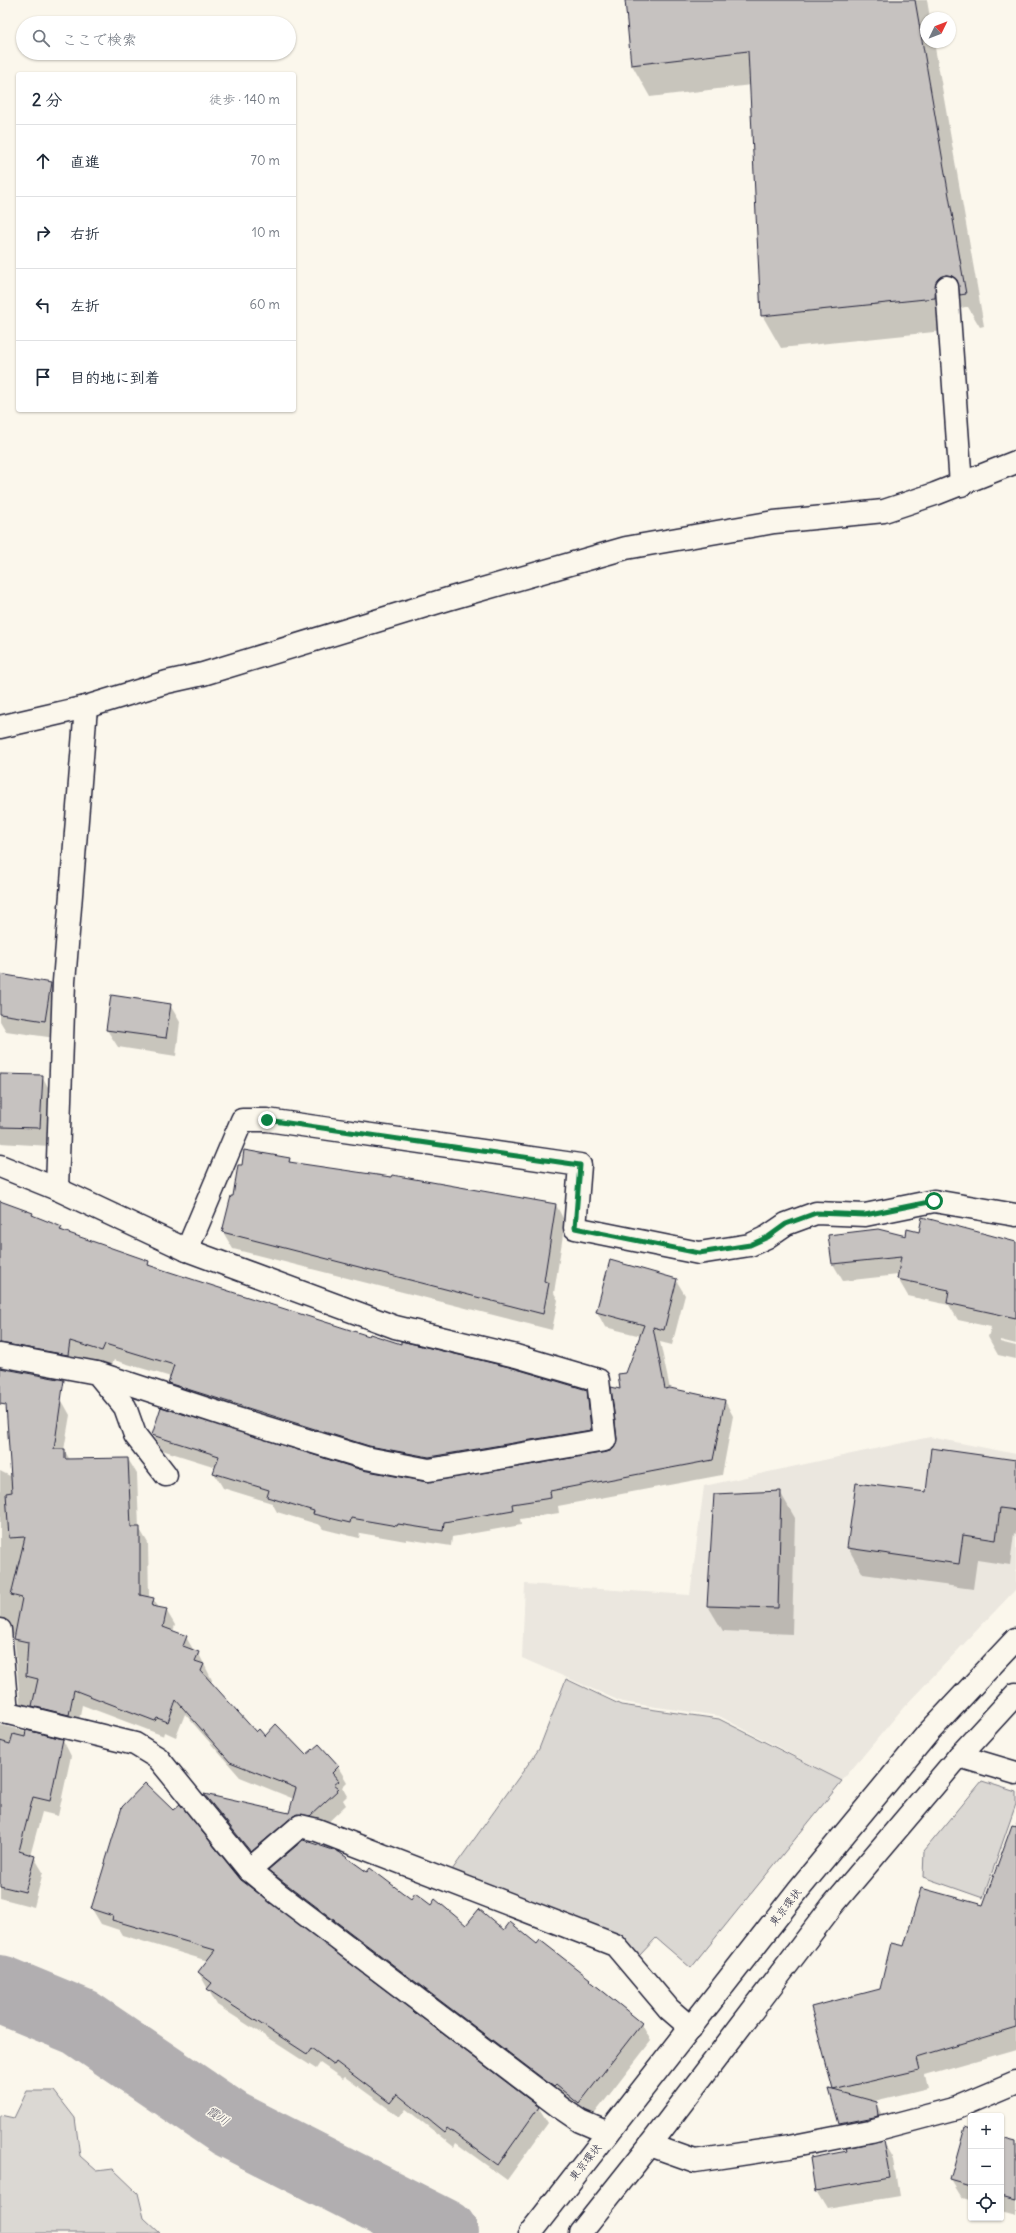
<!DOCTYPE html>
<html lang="ja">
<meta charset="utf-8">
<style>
:root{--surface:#fff;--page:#f6f6f7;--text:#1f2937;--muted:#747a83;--line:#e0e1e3}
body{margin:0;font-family:Delius,"Klee One",sans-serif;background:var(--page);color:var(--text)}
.controls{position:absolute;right:12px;bottom:12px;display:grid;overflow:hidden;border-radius:4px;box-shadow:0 1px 3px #0004}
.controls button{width:36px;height:36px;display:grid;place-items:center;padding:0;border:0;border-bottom:1px solid var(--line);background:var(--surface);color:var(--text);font:20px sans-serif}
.compass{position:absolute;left:920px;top:12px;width:36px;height:36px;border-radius:50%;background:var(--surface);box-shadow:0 1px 3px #0004;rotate:47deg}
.stop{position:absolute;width:12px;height:12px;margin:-9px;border:3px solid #0b8043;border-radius:50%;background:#fff}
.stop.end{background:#0b8043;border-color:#fff;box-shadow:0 1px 4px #0008}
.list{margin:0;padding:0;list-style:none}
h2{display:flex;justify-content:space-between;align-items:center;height:52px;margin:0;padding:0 16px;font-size:17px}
h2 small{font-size:13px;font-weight:400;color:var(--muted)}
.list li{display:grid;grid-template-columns:26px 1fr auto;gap:12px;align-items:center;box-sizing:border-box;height:72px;padding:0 16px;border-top:1px solid var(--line)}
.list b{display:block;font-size:15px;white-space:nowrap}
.list em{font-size:13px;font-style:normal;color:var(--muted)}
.icon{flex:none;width:22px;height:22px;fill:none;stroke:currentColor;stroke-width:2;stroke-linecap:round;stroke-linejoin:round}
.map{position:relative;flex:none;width:1016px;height:2233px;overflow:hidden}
.search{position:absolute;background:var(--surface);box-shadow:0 1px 3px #0004;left:16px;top:16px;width:280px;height:44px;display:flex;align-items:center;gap:10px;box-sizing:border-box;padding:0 14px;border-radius:22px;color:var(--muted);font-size:15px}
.panel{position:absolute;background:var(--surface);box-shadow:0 1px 3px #0004;left:16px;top:72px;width:280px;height:340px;border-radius:4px}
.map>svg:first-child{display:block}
</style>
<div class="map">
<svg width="1016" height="2233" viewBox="0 0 1016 2233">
<rect width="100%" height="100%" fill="#fbf7ec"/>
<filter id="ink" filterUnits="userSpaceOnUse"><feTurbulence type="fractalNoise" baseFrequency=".025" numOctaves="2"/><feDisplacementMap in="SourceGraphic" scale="8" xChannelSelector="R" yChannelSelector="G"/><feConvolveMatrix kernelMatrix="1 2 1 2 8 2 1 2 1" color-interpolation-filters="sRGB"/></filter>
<g filter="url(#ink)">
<path fill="#ebe7df" d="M930 1437 1016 1454V1589L903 1708 842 1781 719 1716 622 1702 522 1658 525 1584 690 1595 704 1486Z"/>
<g fill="#dbd8d3" stroke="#7e7d87">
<path d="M566 1679 621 1705 719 1719 842 1781 691 1968 656 1938 639 1956 622 1936 452 1870 539 1749Z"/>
<path d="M982 1781 1016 1792V1804L983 1898 923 1877 924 1851Z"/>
<path d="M27 2091H54L75 2118 80 2156 97 2171 113 2169 138 2193 144 2218 160 2233H0V2115L14 2118Z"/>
</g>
<g fill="#0003">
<path d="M626 0H927L930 18H926V42H934L984 326 980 327 968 307H965L958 309 953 330 781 348 762 315 751 85 650 97 632 65Z"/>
<path d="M0 981 50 983 60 1001 55 1038 6 1031 0 1021Z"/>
<path d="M170 1005 180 1022 176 1056 118 1047 107 1030Z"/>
<path d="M0 1075 42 1076 52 1094 50 1146 0 1143Z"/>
<path d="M289 1159 291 1163 556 1205 565 1222 554 1293 558 1300 552 1330 233 1249 223 1232 233 1197Z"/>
<path d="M0 1202 33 1214 35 1217 61 1227 64 1232 148 1262 151 1267 370 1338 586 1391 596 1407 600 1446 439 1474 179 1400 169 1383 171 1377 114 1360 111 1367 79 1357V1360L0 1329Z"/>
<path d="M920 1233 1016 1243V1344L1000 1340V1342L1016 1346V1359L998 1355 988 1337 991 1327 958 1320 949 1305 908 1296 898 1279V1275L843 1281 833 1264Z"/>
<path d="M676 1280 685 1295 672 1345 660 1342 670 1389 725 1401 733 1416 722 1475 558 1506 559 1513 520 1519 521 1525 452 1537 451 1546 406 1539V1541L360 1533 359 1538 323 1529 320 1525 277 1512 272 1503 223 1488 214 1473 216 1467 162 1450 153 1435 427 1483 608 1453 614 1450 618 1439 621 1390 641 1336 605 1327 597 1312Z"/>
<path d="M61 1399 70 1415 64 1450 70 1460 128 1459 137 1474 139 1528 148 1543 149 1598 153 1599 159 1608 166 1610 175 1625 173 1632 186 1637 194 1651 198 1652 212 1680 211 1683 256 1733 306 1757 319 1745 338 1767 347 1782 342 1787 347 1796 343 1800 346 1805 319 1831 306 1829 260 1867 214 1810 206 1796 290 1814 294 1799 240 1777 185 1714 176 1737 165 1732 164 1736 82 1705 77 1730 29 1718 20 1702 14 1635 9 1632 0 1638V1471L12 1477Z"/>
<path d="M1016 1461V1534L1014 1533 1010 1565 977 1560 973 1589 863 1574 848 1548 926 1494Z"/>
<path d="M780 1492 795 1518 792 1634 723 1631 708 1606Z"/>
<path d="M0 1725 63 1740 71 1756 58 1816 42 1812 30 1856 34 1857 43 1872 34 1907 0 1898Z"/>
<path d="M1016 1821V2049L925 2075 928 2088 870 2102 876 2103 886 2121 850 2142 840 2124 830 2091 834 2092 812 2008 881 1990 905 1947 984 1906Z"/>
<path d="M304 1841 338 1853 368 1874 411 1900 431 1906 466 1926 504 1931 537 1945 589 1979 641 2023 651 2041 589 2121 280 1888 270 1870Z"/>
<path d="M239 1879 268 1903 539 2108 548 2123 507 2180 456 2143 454 2147 406 2109 400 2117 345 2077 343 2079 320 2063 316 2069 217 2005 199 1973 208 1961 122 1935 119 1930 101 1924 92 1909Z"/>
<path d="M971 2130V2202L962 2199 951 2181Z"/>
<path d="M1001 2138 1016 2142V2214L1001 2210Z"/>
<path d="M883 2142 893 2159 899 2196 827 2208 816 2190 848 2152Z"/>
</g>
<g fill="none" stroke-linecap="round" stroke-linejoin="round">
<path stroke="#b1aeb0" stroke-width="68" d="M0 1989 80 2022 230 2124 444 2233"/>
</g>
<g fill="#c6c2c0" stroke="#22223b">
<path d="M625 0H915L966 294 960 295 957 280 952 276 946 275 940 277 936 282 935 298 761 316 748 51 631 65Z"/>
<path d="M0 974 51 983 45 1021 0 1014Z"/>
<path d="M111 995 171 1004 166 1038 106 1030Z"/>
<path d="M0 1074 43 1075 40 1128 0 1127Z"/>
<path d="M244 1150 290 1158 289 1162 391 1177 392 1175 556 1204 544 1281 549 1283 543 1314 222 1232 231 1196H233L238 1165H242Z"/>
<path d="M0 1201 33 1213 32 1215 62 1227 60 1230 149 1261 148 1265 369 1336 370 1334 401 1344V1341L513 1368 587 1390 591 1430 429 1457 369 1446 168 1383 174 1365 105 1344 102 1351 70 1341 68 1355 0 1343Z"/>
<path d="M922 1217 1016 1242V1318L947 1303 949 1290 897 1279 901 1257 832 1264 828 1235 878 1229 906 1236 907 1229 919 1232Z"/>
<path d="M610 1260 677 1279 664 1330 653 1327 665 1389 670 1388 725 1400 713 1460 550 1491 551 1498 512 1504 513 1510 444 1522 443 1531 398 1524 397 1526 351 1518 350 1523 313 1514 314 1511 267 1497 269 1490 213 1473 219 1456 152 1435 161 1407 362 1470 427 1482 607 1452 613 1449 617 1439 611 1387 620 1389 618 1374 626 1373 644 1325 596 1312Z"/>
<path d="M0 1368 64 1380 54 1449H65V1459L128 1458 131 1527H140V1595L154 1598 152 1606 167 1609 163 1627 187 1636 183 1646 199 1652 195 1661 204 1664 201 1671 256 1732 259 1729 265 1736 276 1724 306 1755 319 1744 339 1766 332 1773 339 1781 334 1785 339 1789 310 1816 297 1814 292 1817 251 1852 204 1794 289 1813 296 1788 230 1762 176 1700 168 1722 157 1718 155 1721 74 1690 69 1715 32 1706 38 1679 26 1676 28 1642 14 1639 22 1598 11 1595 25 1537 9 1538 6 1493 12 1492 6 1405 0 1404Z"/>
<path d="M931 1448 1016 1460V1510L1000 1508 996 1540 963 1535 959 1564 847 1548 856 1483 926 1492Z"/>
<path d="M781 1491 778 1608 707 1606 714 1494Z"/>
<path d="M26 1730 63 1739 50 1801 33 1797 19 1851 35 1856 25 1892 0 1886V1741L10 1744 13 1734 25 1737Z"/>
<path d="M145 1783 173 1810 180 1804 241 1880 539 2107 498 2165 447 2128 444 2132 397 2094 390 2103 336 2062 334 2065 311 2048 307 2054 207 1989 212 1983 198 1972 215 1950 112 1920 113 1916 91 1909 122 1807Z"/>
<path d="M1012 1825 1016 1826V2028L916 2058 919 2070 833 2090 877 2102 879 2116 839 2124 829 2089 833 2090 811 2007 880 1989 891 1943 904 1946 921 1888 983 1905Z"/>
<path d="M303 1840 339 1852 367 1872 370 1868 411 1899 415 1893 431 1905 435 1899 466 1925 479 1909 504 1930 510 1922 537 1944 540 1940 590 1979 589 1980 642 2023 579 2104 556 2085 554 2087 268 1870Z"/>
<path d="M965 2127 971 2129V2187L950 2181Z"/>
<path d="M1001 2137 1016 2141V2199L1001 2195Z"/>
<path d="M883 2140 890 2178 815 2191 810 2158 847 2151 846 2148Z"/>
</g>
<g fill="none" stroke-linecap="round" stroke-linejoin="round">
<defs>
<g id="service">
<path d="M947 287 961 485"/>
<path d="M249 1870 300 1826 317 1830 615 1945 669 2009 691 2028"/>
</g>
<g id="minor">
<path d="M0 727 86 707 167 682 203 674 448 599 626 548 774 522 884 511 935 494 1016 462"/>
<path d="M0 1166 57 1189 187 1250 395 1327 516 1356 598 1380 605 1440 429 1470 366 1458 234 1418 97 1373"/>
<path d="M57 1189 64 982 86 707"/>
<path d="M187 1250 242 1120H267L580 1165 575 1228 699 1253 750 1245 767 1237 786 1224 816 1213 865 1215 934 1201 1016 1215"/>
<path d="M0 1355 97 1373 125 1407 135 1435 166 1475"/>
<path d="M0 1630 7 1713"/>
<path d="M0 1711 135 1744 158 1758 249 1870 277 1893 561 2108 580 2121 608 2133"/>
<path d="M959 1756 1016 1773"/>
<path d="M650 2145 695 2161 789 2147 870 2131 957 2108 1016 2083"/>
</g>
<g id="trunk">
<path d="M530 2233 799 1889 928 1733 1016 1639"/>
<path d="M580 2233 650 2145 832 1906 959 1756 1016 1694"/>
</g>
</defs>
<use href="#service" stroke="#22223b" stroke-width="25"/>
<use href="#minor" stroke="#22223b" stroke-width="25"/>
<use href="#trunk" stroke="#22223b" stroke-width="25"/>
<use href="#service" stroke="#fbf7ec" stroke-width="22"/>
<use href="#minor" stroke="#fbf7ec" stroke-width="22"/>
<use href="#trunk" stroke="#fbf7ec" stroke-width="22"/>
</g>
</g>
<g fill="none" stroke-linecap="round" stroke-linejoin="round" filter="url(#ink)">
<path stroke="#0b8043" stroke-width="5" d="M267 1120 580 1165 575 1228 699 1253 750 1245 768 1237 786 1224 816 1213 865 1215 934 1201"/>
</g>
<g text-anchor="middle" stroke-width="3" stroke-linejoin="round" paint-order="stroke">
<g font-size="11" fill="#22223b" stroke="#fbf7ec">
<text transform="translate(785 1907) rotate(-52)" y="4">東京環状</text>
<text transform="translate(585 2162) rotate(-51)" y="4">東京環状</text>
</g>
<g font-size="12" font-style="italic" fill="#545364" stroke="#fbf7ec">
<text transform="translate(218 2116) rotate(34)" y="4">霞川</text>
</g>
</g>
</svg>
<div class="controls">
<button>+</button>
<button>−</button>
<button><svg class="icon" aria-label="locate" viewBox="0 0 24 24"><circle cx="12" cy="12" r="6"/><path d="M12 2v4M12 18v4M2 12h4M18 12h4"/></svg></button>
</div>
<svg class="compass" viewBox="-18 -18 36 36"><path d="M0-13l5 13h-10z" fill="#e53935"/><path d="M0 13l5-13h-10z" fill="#747a83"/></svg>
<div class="stop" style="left:934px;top:1201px"></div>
<div class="stop end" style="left:267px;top:1120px"></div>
<div class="search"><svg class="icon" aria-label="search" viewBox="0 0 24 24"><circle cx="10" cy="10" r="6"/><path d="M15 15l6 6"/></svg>ここで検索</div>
<section class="panel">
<h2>2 分<small>徒歩 · 140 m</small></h2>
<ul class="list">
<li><svg class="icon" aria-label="ahead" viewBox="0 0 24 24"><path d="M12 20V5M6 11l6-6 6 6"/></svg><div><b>直進</b></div><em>70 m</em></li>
<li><svg class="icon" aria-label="right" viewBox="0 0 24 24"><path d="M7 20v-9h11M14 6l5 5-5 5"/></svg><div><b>右折</b></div><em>10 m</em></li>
<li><svg class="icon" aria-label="left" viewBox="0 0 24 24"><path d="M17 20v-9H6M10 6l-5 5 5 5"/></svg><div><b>左折</b></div><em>60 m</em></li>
<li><svg class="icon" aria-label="arrive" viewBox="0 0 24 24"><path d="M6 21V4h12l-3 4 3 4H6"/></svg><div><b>目的地に到着</b></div></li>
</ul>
</section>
</div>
